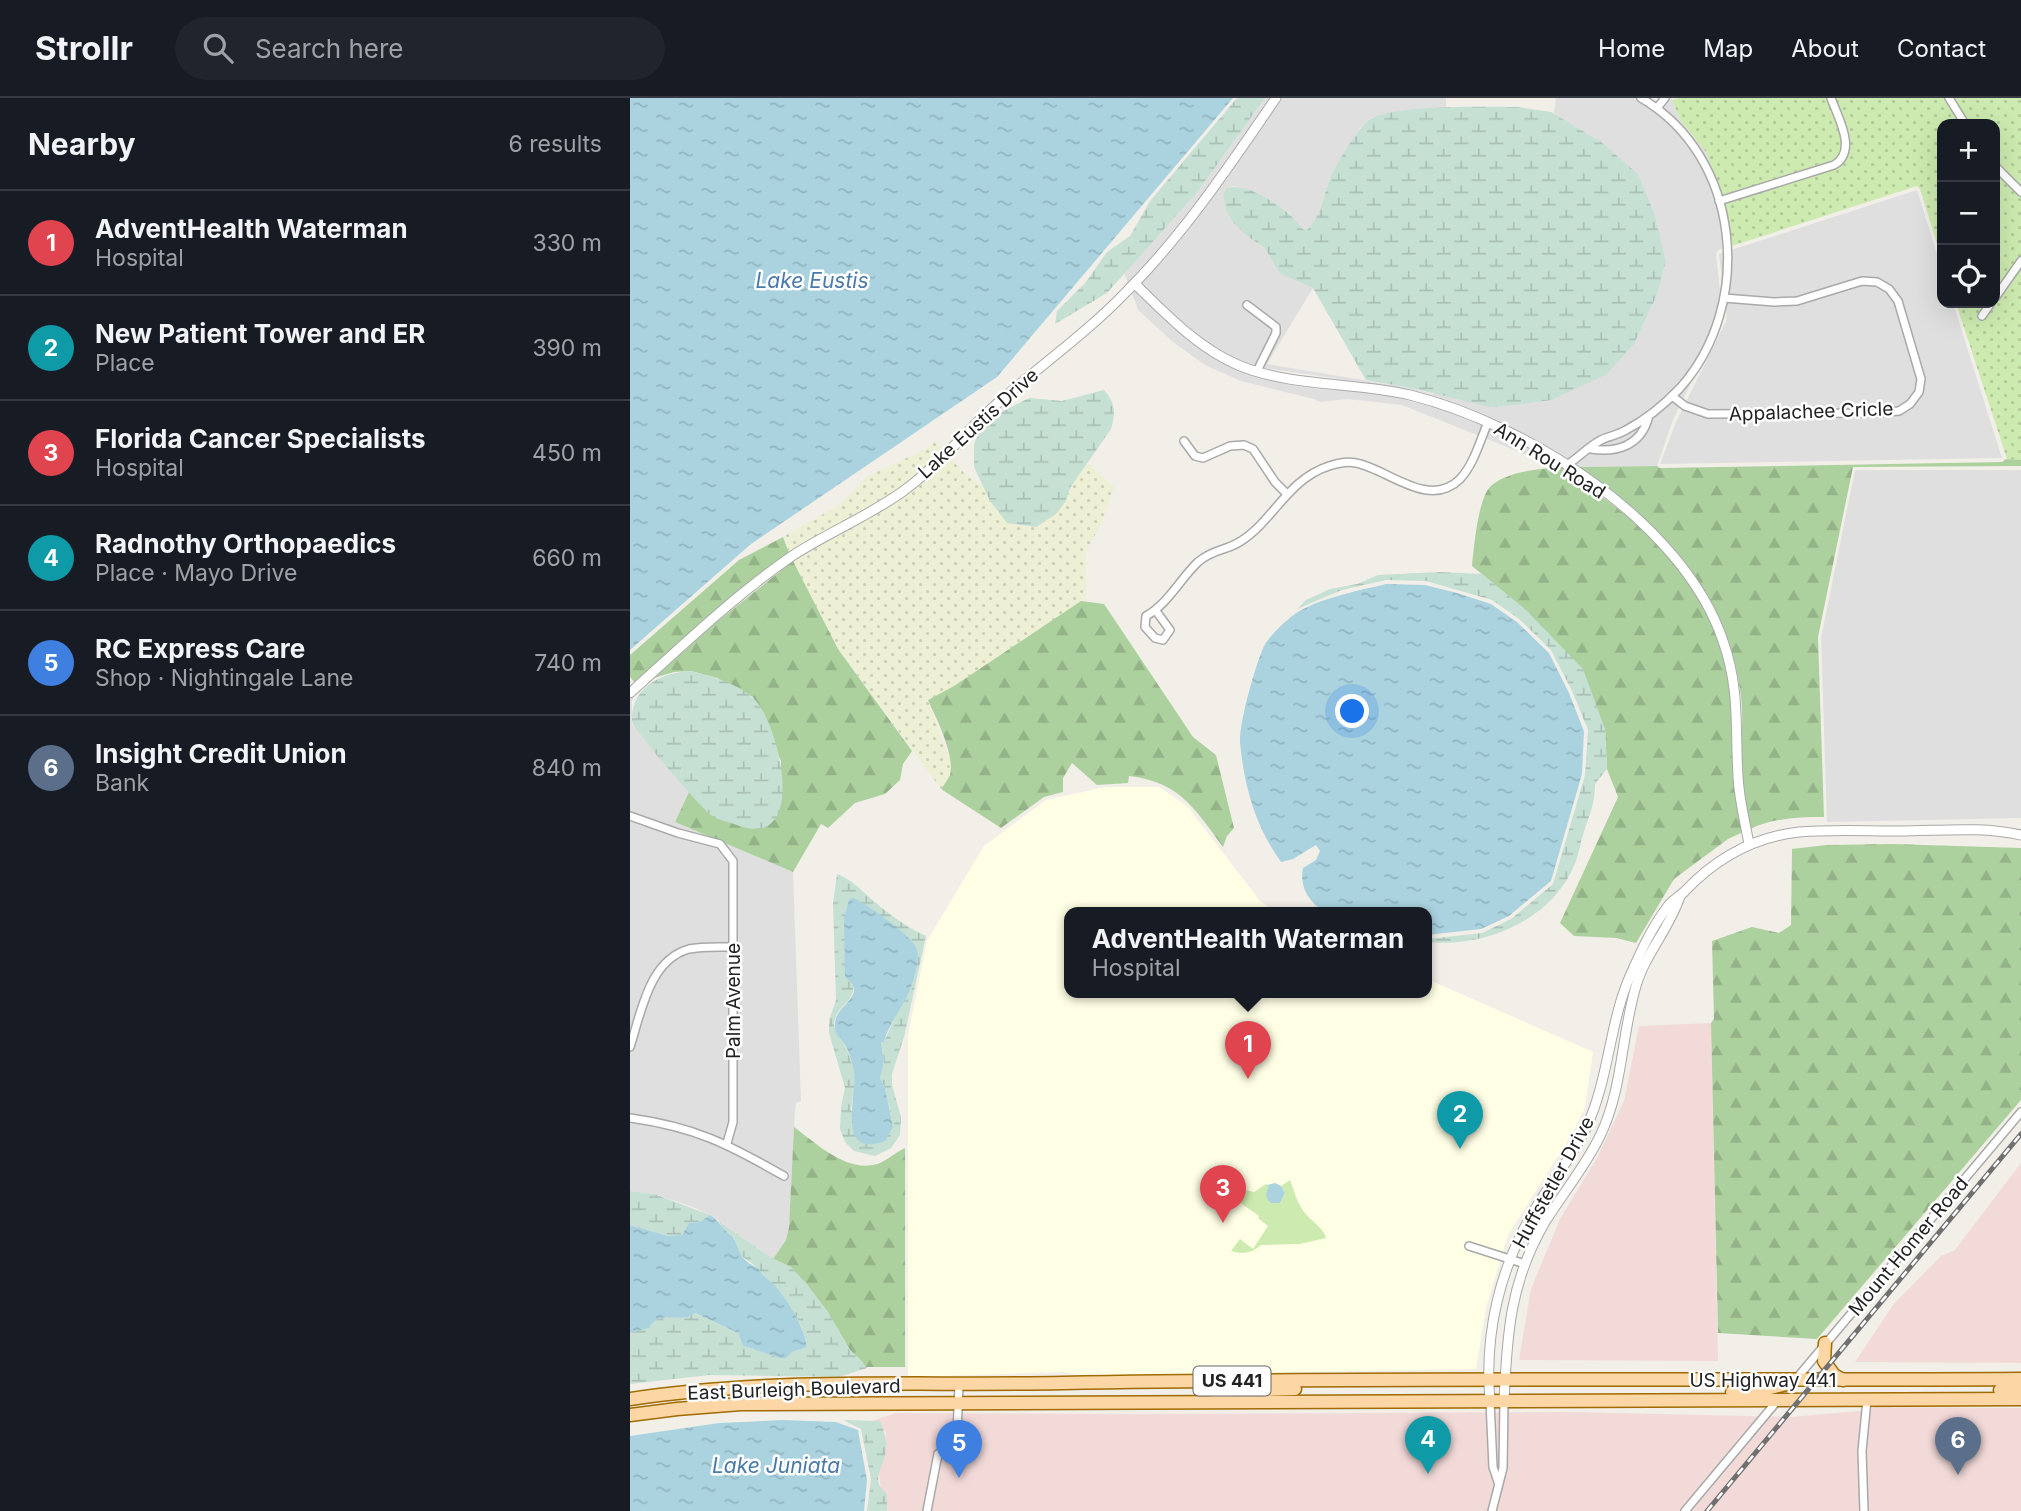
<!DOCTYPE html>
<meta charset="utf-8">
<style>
:root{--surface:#171b24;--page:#20242c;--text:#f1f3f6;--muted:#9ea1a6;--line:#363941;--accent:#8c9099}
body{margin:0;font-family:Inter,sans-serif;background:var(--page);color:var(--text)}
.controls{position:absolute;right:21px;top:21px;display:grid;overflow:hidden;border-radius:14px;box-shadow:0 7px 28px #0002}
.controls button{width:63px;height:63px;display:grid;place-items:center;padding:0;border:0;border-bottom:2px solid var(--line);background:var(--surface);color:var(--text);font:35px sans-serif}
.you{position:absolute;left:723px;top:614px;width:24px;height:24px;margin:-18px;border:5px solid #fff;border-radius:50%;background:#1a73e8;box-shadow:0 0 0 10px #1a73e833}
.badge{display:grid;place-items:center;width:46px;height:46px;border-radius:50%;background:var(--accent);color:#fff;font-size:23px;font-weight:700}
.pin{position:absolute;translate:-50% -58px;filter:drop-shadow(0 2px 4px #0008)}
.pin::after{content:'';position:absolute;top:37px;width:24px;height:21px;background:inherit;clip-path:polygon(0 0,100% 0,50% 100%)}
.popup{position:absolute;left:434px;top:809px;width:368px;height:91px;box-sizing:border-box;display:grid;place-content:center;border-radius:14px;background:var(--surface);filter:drop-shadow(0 2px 5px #0005);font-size:23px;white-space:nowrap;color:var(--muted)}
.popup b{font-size:26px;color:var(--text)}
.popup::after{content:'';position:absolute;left:50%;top:100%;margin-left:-14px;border:14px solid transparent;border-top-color:var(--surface)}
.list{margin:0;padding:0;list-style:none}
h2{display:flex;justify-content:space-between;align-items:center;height:91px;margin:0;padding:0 28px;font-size:30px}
h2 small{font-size:23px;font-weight:400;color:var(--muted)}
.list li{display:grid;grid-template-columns:46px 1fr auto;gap:21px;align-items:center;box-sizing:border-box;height:105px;padding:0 28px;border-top:2px solid var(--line)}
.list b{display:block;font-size:26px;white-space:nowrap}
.list p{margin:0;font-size:23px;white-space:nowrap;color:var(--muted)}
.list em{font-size:23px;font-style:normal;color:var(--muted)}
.icon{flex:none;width:38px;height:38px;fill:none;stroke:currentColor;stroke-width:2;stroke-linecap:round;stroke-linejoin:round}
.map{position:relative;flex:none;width:1391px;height:1413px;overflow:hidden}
header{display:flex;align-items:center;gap:42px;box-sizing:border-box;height:98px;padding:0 35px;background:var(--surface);border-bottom:2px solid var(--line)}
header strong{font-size:33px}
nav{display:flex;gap:38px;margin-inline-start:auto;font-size:24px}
.search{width:490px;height:63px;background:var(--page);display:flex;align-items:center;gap:18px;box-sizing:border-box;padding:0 24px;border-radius:38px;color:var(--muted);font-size:26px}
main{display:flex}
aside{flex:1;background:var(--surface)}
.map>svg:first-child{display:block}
</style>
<header>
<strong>Strollr</strong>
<div class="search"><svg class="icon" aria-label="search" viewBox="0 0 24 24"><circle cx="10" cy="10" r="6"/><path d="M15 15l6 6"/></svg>Search here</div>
<nav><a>Home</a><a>Map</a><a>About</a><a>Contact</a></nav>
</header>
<main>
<aside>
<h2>Nearby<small>6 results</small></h2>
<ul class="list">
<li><span class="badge" style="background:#e0444e">1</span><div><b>AdventHealth Waterman</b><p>Hospital</p></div><em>330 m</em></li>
<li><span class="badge" style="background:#0f9aa8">2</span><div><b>New Patient Tower and ER</b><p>Place</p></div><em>390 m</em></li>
<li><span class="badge" style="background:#e0444e">3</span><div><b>Florida Cancer Specialists</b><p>Hospital</p></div><em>450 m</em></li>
<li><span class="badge" style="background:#0f9aa8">4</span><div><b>Radnothy Orthopaedics</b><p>Place · Mayo Drive</p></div><em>660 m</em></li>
<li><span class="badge" style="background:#3f7fe0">5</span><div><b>RC Express Care</b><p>Shop · Nightingale Lane</p></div><em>740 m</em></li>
<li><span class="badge" style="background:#5c6f8a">6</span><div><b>Insight Credit Union</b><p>Bank</p></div><em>840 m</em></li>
</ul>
</aside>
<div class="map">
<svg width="1391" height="1413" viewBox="0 0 1391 1413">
<defs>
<pattern id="farmland-dots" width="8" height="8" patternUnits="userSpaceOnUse" patternTransform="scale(1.75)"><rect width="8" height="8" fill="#eef0d5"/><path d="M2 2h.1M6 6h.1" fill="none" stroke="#ccceb7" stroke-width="1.8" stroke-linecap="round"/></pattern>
<pattern id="grass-dots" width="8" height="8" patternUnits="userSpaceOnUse" patternTransform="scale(1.75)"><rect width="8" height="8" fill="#cdebb0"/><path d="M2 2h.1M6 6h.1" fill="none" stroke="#b0c997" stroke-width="1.8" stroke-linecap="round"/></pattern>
<pattern id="forest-firs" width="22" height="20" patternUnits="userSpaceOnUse" patternTransform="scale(1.75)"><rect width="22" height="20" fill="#add19e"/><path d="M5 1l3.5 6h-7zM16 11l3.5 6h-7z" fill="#95b388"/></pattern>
<pattern id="wetland-marsh" width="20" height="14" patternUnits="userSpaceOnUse" patternTransform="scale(1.75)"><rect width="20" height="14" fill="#c6e0d4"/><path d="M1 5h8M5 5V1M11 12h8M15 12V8" fill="none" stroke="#aac0b6"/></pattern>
<pattern id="water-ripples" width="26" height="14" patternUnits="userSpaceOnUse" patternTransform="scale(1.75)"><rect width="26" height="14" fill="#aad3df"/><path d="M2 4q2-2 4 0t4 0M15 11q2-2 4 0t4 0" fill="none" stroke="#92b5bf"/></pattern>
</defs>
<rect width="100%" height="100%" fill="#f2efe9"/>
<g fill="#e0dfdf">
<path d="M635 0H640L576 93 516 168 498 186 494 174 568 93Z"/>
<path d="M650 0H816V10L761 15 741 20 730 30 699 82 686 123 676 133 668 128 660 115 625 94 604 88 596 90 593 98 596 112 617 138 636 150 650 176 683 190 637 266 786 291 802 296 1004 246 1027 197 1036 164 970 43 924 16 926 0H1006L1020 11 1041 0 1051 23 1076 54 1095 104 1102 148 1088 152 1086 156 1093 220 1043 322 1027 368 946 369 868 323 828 307 757 288 628 269 610 263 576 244 528 202 511 185 551 139Z"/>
<path d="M1287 92 1312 172V205H1323L1372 360 1030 366 1046 324 1097 221 1089 156Z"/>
<path d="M505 192 555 238 572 252 607 271 756 297 826 315 865 331 899 349 927 369 772 307 718 301 690 304 684 301 611 283 575 267 543 244 508 212 502 195Z"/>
<path d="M1225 372H1391V720L1197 724 1191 540Z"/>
<path d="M5 596 2 603V626L59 694 45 724 163 774 171 1003 166 1005 165 1013 159 1129 156 1142 143 1161 84 1119 63 1109 24 1096 0 1093V601Z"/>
</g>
<g fill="#f2dad9">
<path d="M1081 925 1088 1263 889 1262 901 1191 930 1121 967 1060 994 1003 1009 928Z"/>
<path d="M1391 1065V1265L1225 1264 1263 1207 1311 1158 1325 1152Z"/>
<path d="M1244 1309 1391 1310V1413H257V1396L251 1391 249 1377V1371L255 1359 256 1334 242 1323 266 1315 508 1316 943 1314 1162 1319 1240 1312Z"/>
</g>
<path fill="#ffffe5" d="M476 689H529L557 708 630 803 647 815H440V895H796L797 881 963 954 955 1009 944 1033 878 1137 856 1210 846 1271 453 1278 434 1274 278 1279V937L297 843 354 748 416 702Z"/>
<g fill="url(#farmland-dots)">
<path d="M305 342 313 352 271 390 159 455 153 439 209 407 236 379 298 350Z"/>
<path d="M319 359 336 377 353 388 360 403 377 424 392 428 406 429 436 403 440 390 458 365 484 389 472 425 456 453V503H451L324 588 298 602 319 660 320 677 311 691 208 551 163 463Z"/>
</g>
<path fill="url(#grass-dots)" d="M1049 0H1391V362L1377 361 1326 205H1365V26H1312V161L1290 91 1287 88 1102 148 1095 104 1076 54 1051 23 1042 2Z"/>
<g fill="url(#forest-firs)">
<path d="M1376 361 1391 362V368L1223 369 1188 539 1194 719C1168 719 1144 720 1120 731 1117 713 1112 696 1112 678 1110 652 1114 625 1111 598 1098 490 1029 429 946 369L1027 368 1030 370 1372 364Z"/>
<path d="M931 369C995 415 1046 450 1081 524 1088 541 1095 557 1099 575 1105 608 1103 643 1104 676 1104 696 1109 715 1113 734L1098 741 1044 781 1006 845 986 840 944 838 930 825 988 699 977 671 975 631 897 513 842 468C844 450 848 399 861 388 878 373 910 371 931 369Z"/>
<path d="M153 439 159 455 5 585 0 579V557L109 462Z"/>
<path d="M163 463 208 551 282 653 273 666 270 682 255 696 225 705 198 730 191 726 163 774 45 724 59 694 68 704H151V663L123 599 87 580 61 573 44 574 24 580 84 526Z"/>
<path d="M451 503 474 506 563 639 586 657 604 730 597 738 593 749C565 711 550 684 499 678L498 685 467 687 442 665 433 680V694L414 699 371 730 311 691C314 687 318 681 320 677 325 656 306 620 298 602L324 588Z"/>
<path d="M1263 746 1391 750V1002L1187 1241 1088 1235 1081 925 1084 921 1082 843 1122 829 1149 835 1161 827 1162 751 1196 747Z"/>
<path d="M164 1029C187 1046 219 1077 250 1065 259 1061 266 1054 275 1050V1269H236L220 1252 197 1213 161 1169 143 1161 156 1142 159 1129Z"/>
</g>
<g fill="url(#wetland-marsh)" fill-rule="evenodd">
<path d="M607 0H635L568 93 477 195 425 226 427 213 456 184 477 154 500 138 520 103Z"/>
<path d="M888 9 921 14 970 43 1008 76 1024 115 1036 164 1027 197 1004 246 976 277 921 302 885 307 859 309 786 291 736 282 683 190 650 176 635 150 617 138 603 124 596 112 593 98 596 90C616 85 641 102 657 114 665 119 667 128 676 133 695 115 692 92 705 70 712 58 728 30 739 22 761 6 857 9 888 9Z"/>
<path d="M474 292C485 304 486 315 481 331L440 390 436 403 426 416 406 429 377 425 360 403 344 369V346L349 335 373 313 399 300 432 303Z"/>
<path d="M810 474 852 476 897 513 953 571 975 631 977 671 965 686C965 707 959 717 953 737 950 746 949 755 946 763 924 822 855 850 797 844V841L852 835 881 821 923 786 955 677 958 632 942 593 921 552 889 521 862 502 796 483 756 482 712 492 667 511 676 502 700 491 727 486 748 477Z"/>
<path d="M61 573C83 579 107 585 124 601 145 620 172 720 132 730 122 733 110 728 101 725 94 723 86 721 81 717 71 710 4 632 2 624 0 588 34 574 61 573Z"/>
<path d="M207 776C222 782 228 789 239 799 256 814 276 829 296 838L274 939 262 976V987L271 1019 270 1037 261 1050 245 1058 224 1053 215 1044 210 1031 211 1009 215 990 199 935V922L206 902 203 806ZM254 820 266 831 276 900 270 907 254 944 251 943 254 964 250 980 255 990 263 1029 221 1013C222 1001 227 988 225 975 224 971 218 953 216 950 211 939 201 935 205 921 209 906 228 902 222 884Z"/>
<path d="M0 1093 24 1096 80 1117 70 1124 59 1125 52 1137 38 1138 0 1127Z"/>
<path d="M89 1123 143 1161 161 1169 177 1186 197 1213 220 1252 230 1261 237 1270 209 1279 79 1277 0 1286V1235L18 1230C30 1210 52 1227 64 1215L108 1235 113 1248C127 1251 142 1259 155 1261L161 1254 177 1249C174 1220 147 1192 129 1172 123 1165 114 1161 108 1154 105 1150 105 1144 104 1138L94 1133Z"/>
<path d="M213 1322 250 1323C255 1334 258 1346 255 1358 251 1373 241 1383 257 1396V1413H237L241 1381 231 1331Z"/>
</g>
<path fill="#cdebb0" d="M660 1082C664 1093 667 1104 674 1114 681 1123 694 1130 696 1140L670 1146 631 1147C622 1155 613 1157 601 1153L610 1141 623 1151 638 1128 628 1120 629 1118 602 1099 601 1100 599 1096 611 1091 624 1094 636 1086 640 1089 639 1103 650 1105 655 1095 651 1088Z"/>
<g fill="url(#water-ripples)">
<path d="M0 0H603L367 279 121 446 0 552Z"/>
<path d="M756 486 795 487 827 495 861 506 887 524 919 555 939 595 954 633 952 676 921 783 879 818 851 831 797 837 796 815H697C680 806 669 790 673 770L686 762 690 753 686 747 663 761 651 764C625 728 614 688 610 644 609 625 626 564 635 546 641 537 656 522 665 516 686 501 731 492 756 486Z"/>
<path d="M224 800C237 807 284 838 287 852 290 864 282 889 276 900 269 914 258 928 254 944H251L254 964 250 980 255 990 263 1029 255 1043C203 1062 229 992 224 973 222 965 219 953 215 947 209 938 203 936 205 924 207 906 239 897 215 879L214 820 219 802Z"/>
<path d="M645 1085 651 1088 655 1095 650 1105H641C635 1100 635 1094 639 1089L637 1087Z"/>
<path d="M80 1117C91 1123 92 1133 103 1138 109 1153 111 1163 128 1170 133 1179 140 1182 147 1190 159 1205 175 1230 177 1249L162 1254 155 1261C141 1259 127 1251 113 1248L108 1235 65 1215C52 1227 30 1210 19 1230L0 1235V1127L38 1138 52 1137 59 1125 70 1124Z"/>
<path d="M153 1322 206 1324 228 1332 237 1382 234 1413H0V1338L89 1325Z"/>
</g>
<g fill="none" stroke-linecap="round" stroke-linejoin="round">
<defs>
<g id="minor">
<path d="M1319 0 1335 26"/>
<path d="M1027 10 1035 0"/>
<path d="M1365 68 1391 94"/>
<path d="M1089 103 1204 67C1228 53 1208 20 1201 0"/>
<path d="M1365 200 1391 163"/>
<path d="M617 207 646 229V235L627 273"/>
<path d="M1352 218 1361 205"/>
<path d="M1042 298 1055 308 1078 316 1243 315 1269 313 1280 306 1289 294 1291 281 1268 203 1259 191 1247 184 1232 183 1167 203 1144 204 1094 200"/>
<path d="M554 343 565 358 573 360 600 348 614 347 623 351 645 384 657 396"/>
<path d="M961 351C986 355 1010 348 1018 321"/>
<path d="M937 367C948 360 959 348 971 342 979 338 988 337 996 332 1017 321 1034 307 1050 290 1125 206 1111 58 1011 0"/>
<path d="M526 513 540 532 533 542 525 540 515 529 516 518C538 506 550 481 568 464 583 451 596 453 611 443 643 423 658 381 699 368 708 365 717 363 726 365 758 371 799 412 830 381 844 366 850 343 858 324"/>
<path d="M0 718 48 735 90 746 103 763V1024L97 1045"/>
<path d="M0 949C11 915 19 862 59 851 73 848 89 849 103 849"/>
<path d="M0 1020C65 1029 98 1046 154 1078"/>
<path d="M839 1148 895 1166"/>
<path d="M1166 1281 1391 1014"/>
<path d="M860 1303 863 1369 868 1384"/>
<path d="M297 1413 308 1356 324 1341 327 1335 329 1287"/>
<path d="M862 1413 873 1370 874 1303"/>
<path d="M1055 1413 1148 1302"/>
<path d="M1234 1413 1232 1353 1237 1302"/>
</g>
<g id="tertiary">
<path d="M505 186C536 216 568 250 608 267 660 289 725 284 780 297 897 326 1053 424 1093 543 1110 591 1105 629 1108 678 1109 701 1115 724 1119 746"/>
<path d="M0 595C52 548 104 498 162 458 197 435 237 419 272 394 308 368 336 333 369 304 411 267 458 234 497 193 554 136 600 67 646 0"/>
<path d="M860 1303C854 1235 870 1169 905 1111 922 1083 942 1059 956 1030 979 982 979 926 1000 878 1011 853 1022 829 1038 808 1042 802 1049 799 1054 794 1085 761 1123 739 1169 734 1202 731 1236 733 1269 733 1309 733 1352 728 1391 737"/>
<path d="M874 1303C877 1236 880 1184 915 1124 933 1095 955 1069 970 1038 993 991 991 938 1006 888 1015 856 1040 830 1050 798"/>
</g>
<g id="primary">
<path d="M1195 1245 1194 1263 1204 1277 1213 1282"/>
<path d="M1370 1292H1391"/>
<path d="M1102 1294 1128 1293 1157 1286"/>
<path d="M0 1301C143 1279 289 1288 433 1285 752 1279 1072 1283 1391 1281"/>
<path d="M585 1302 600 1293 665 1291"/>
<path d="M0 1317 47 1311 111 1306 1391 1301"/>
</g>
</defs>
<use href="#minor" stroke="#a9a9a9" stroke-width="10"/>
<use href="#tertiary" stroke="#a9a9a9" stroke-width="11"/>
<use href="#primary" stroke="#a06b00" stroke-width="15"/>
<use href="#minor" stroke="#fff" stroke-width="7"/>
<use href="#tertiary" stroke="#fff" stroke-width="9"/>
<use href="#primary" stroke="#fcd6a4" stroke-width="12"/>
<defs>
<path id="rail" d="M1077 1413 1391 1036"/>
</defs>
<use href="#rail" stroke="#707070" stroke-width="5"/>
<use href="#rail" stroke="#fff" stroke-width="2.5" stroke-dasharray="8" stroke-linecap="butt"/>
</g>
<g text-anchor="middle" stroke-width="5" stroke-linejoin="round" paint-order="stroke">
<rect fill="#fff" stroke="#646464" stroke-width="2" x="563.5" y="1268.5" width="77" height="29" rx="5"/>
<g font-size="18" font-weight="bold" fill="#222">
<text x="602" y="1289">US 441</text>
</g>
<g font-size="19" fill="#222" stroke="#fff">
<text transform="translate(1181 313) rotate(-2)" y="7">Appalachee Cricle</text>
<text transform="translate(348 325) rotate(-42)" y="7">Lake Eustis Drive</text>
<text transform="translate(920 362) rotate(32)" y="7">Ann Rou Road</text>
<text transform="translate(103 903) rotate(-90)" y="7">Palm Avenue</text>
<text transform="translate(923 1084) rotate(-61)" y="7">Huffstetler Drive</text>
<text transform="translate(1278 1148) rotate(-50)" y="7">Mount Homer Road</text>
<text x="1133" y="1289">US Highway 441</text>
<text transform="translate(164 1291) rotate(-2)" y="7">East Burleigh Boulevard</text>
</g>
<g font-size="21" font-style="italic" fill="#4a7aab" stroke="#fff">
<text x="182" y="190">Lake Eustis</text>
<text x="146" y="1375">Lake Juniata</text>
</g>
</g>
</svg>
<div class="controls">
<button>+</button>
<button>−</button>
<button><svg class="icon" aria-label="locate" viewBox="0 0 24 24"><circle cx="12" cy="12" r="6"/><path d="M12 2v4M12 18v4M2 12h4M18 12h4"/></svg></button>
</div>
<div class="you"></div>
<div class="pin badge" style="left:618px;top:981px;background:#e0444e">1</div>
<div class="popup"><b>AdventHealth Waterman</b>Hospital</div>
<div class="pin badge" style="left:830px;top:1051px;background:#0f9aa8">2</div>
<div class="pin badge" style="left:593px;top:1125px;background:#e0444e">3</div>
<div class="pin badge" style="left:798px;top:1376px;background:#0f9aa8">4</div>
<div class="pin badge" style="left:329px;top:1380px;background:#3f7fe0">5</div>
<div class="pin badge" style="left:1328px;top:1377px;background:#5c6f8a">6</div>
</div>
</main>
